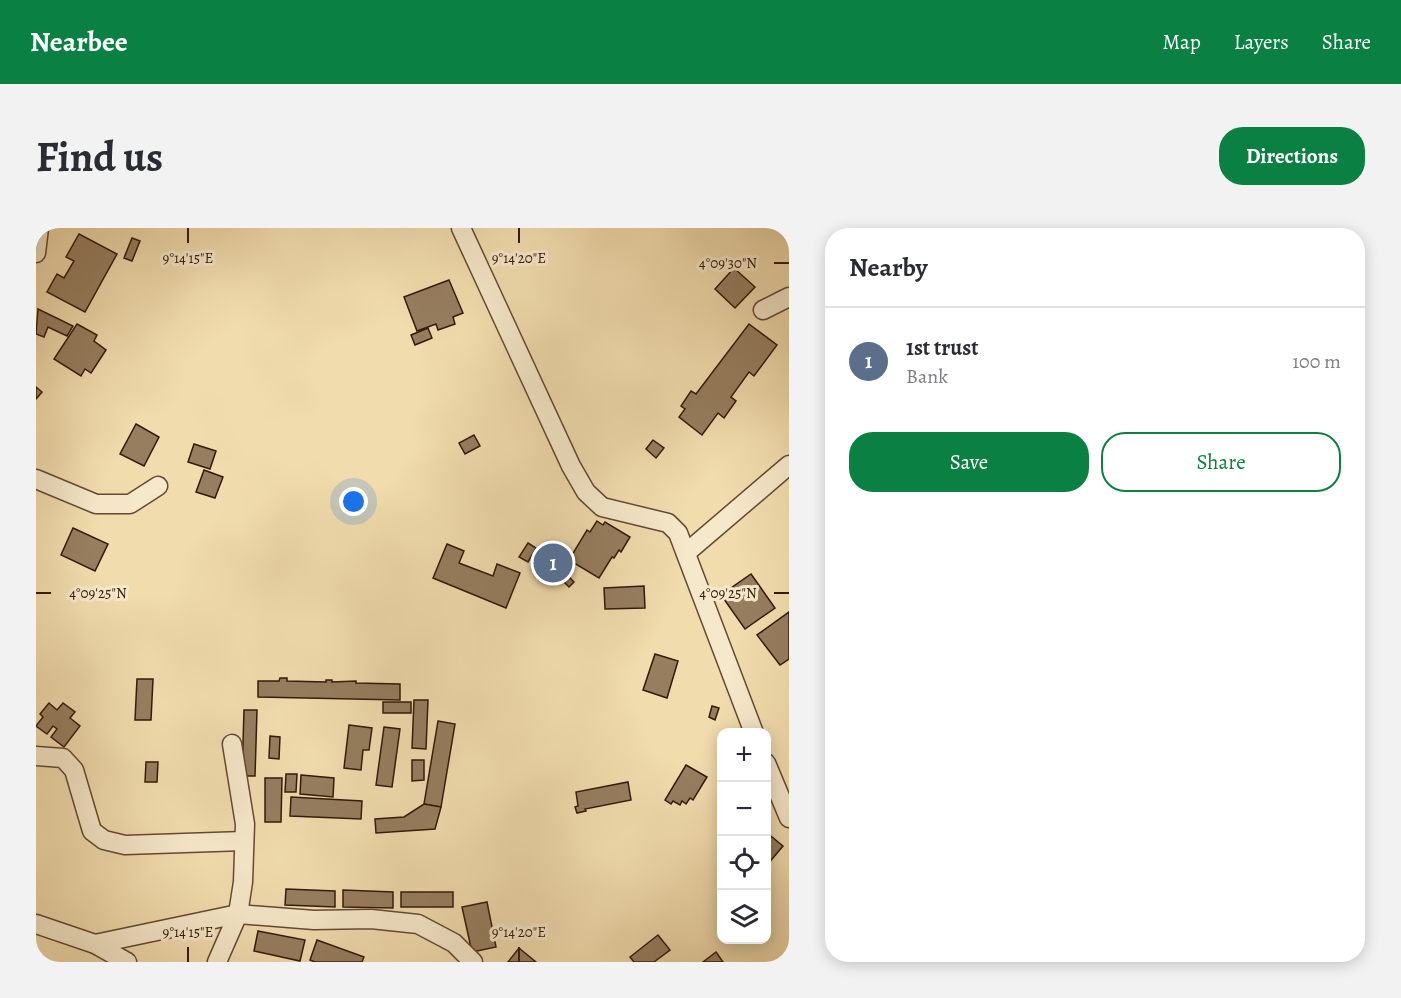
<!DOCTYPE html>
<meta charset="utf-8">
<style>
:root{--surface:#fff;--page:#f2f2f3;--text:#2b2b33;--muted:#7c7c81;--line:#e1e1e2;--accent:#0b8043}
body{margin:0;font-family:Alegreya,serif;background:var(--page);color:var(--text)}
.controls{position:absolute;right:18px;bottom:18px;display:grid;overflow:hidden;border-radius:12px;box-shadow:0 3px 15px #0003}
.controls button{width:54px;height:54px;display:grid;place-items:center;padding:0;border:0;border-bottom:2px solid var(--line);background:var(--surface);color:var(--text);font:30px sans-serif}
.you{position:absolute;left:318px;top:274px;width:21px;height:21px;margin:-15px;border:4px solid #fff;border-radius:50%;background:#1a73e8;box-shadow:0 0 0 9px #1a73e833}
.badge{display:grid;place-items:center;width:39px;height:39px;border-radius:50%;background:var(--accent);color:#fff;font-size:20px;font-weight:700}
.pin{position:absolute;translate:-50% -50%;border:3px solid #fff;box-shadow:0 2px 6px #0006}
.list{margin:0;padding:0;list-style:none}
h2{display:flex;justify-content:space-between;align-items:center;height:78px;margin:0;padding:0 24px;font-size:26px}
h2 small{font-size:20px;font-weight:400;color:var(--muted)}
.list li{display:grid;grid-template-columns:39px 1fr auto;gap:18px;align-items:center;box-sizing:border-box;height:108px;padding:0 24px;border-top:2px solid var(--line)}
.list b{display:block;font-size:22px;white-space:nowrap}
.list p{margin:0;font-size:20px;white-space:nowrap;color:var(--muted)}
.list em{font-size:20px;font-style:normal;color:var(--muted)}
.actions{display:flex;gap:12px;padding:18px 24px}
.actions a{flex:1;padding:14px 0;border:2px solid var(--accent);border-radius:24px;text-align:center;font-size:21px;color:var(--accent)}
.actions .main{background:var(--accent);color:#fff}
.icon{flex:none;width:33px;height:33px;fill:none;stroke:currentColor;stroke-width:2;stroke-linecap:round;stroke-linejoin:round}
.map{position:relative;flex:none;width:753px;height:734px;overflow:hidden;border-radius:24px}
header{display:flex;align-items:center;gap:36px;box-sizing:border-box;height:84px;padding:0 30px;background:var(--accent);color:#fff}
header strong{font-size:28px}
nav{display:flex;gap:33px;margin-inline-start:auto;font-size:21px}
.intro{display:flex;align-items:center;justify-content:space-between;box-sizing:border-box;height:144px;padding:0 36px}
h1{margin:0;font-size:42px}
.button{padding:15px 27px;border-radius:24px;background:var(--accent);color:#fff;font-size:21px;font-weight:700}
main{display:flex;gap:36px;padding:0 36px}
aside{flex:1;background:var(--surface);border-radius:24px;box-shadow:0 3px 15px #0003}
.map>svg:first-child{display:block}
</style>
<header>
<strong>Nearbee</strong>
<nav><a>Map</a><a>Layers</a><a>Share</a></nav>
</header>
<div class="intro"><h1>Find us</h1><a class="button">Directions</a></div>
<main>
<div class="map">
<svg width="753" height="734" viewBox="0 0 753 734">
<rect width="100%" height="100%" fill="#f1dcae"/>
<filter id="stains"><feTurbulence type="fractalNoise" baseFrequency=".00333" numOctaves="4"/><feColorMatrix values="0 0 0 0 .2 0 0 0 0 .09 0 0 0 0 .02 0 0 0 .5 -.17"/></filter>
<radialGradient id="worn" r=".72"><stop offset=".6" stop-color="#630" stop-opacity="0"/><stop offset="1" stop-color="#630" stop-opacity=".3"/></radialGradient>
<g fill="#967e5f" stroke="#341909" stroke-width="1.5">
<path d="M43 6 81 26 49 84 11 64 21 46 28 50 38 33 30 29Z"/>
<path d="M96 10 104 13 96 33 88 30Z"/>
<path d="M698 40 719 59 699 80 679 61Z"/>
<path d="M413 52 427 85 417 89 419 96 402 102 400 96 381 103 368 69Z"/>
<path d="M2 81 37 98 31 108 12 99 8 109 0 106Z"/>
<path d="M41 96 61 107 58 113 70 122 55 145 49 141 45 148 18 131Z"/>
<path d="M713 96 741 117 718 148 713 144 695 169 700 173 688 190 682 185 666 207 643 189 649 181 645 178 655 163 660 166Z"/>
<path d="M392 100 396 110 379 117 375 107Z"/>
<path d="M0 159 6 164 0 171Z"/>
<path d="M100 196 123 209 108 238 84 226Z"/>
<path d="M438 207 444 218 429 226 423 215Z"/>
<path d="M617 212 628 220 620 230 610 221Z"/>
<path d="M158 216 180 223 174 241 152 234Z"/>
<path d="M168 242 187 249 179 270 160 264Z"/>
<path d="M561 293 567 297 569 294 594 309 585 324 583 322 578 330 576 329 563 350 533 332 551 302 554 304Z"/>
<path d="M37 300 72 316 59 343 25 327Z"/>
<path d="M492 315 500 320 492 334 483 329Z"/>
<path d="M411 316 428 323 423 335 457 348 461 336 484 345 470 380 397 350Z"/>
<path d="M715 346 739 380 709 401 685 367Z"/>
<path d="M531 347 538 354 533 359 526 352Z"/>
<path d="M608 358 609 380 569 381 568 360Z"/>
<path d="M753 384V431L744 437 721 407Z"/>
<path d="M619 426 642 433 631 470 607 462Z"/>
<path d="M244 450H251V453L290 454V452H296V454L320 453V455L364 456V472L222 469V453H243Z"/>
<path d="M101 451H117L115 492H99Z"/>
<path d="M378 472H392L390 521 376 520Z"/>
<rect x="347" y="474" width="28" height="11"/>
<path d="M13 475 21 482 27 475 39 484 34 490 44 498 28 519 15 509 21 501 17 498 11 506 0 498 7 489 4 486Z"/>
<path d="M676 478 683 480 679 492 673 489Z"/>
<path d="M208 482H221L219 548H206Z"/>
<path d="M402 493 419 496 405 579 388 576Z"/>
<path d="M313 497 336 500 333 522H327L325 542 308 540Z"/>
<path d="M348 499 364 501 356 559 340 557Z"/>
<path d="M234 508 244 509 243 531 233 530Z"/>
<path d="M376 532H388V552L376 553Z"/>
<path d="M110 534H122L121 554H109Z"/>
<path d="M650 537 671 549 657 572 654 570 650 576 646 573 644 577 637 573 635 576 629 572Z"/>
<path d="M250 546H261L260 564H249Z"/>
<path d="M265 547 298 550 297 569 264 566Z"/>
<path d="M229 550H246L245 594H229Z"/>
<path d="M592 554 595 572 549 581 550 583 541 585 539 579 542 578 540 564Z"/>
<path d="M255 569 326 573 325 591 254 588Z"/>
<path d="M388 576 405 579 399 601 340 605 339 591 368 589Z"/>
<path d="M730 604 747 618 731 637H730Z"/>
<path d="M250 661 299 663V679L249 677Z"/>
<path d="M307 662 357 664V680L307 679Z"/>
<rect x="365" y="664" width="52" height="15"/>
<path d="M451 674 460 719 436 724 426 679Z"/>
<path d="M222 703 269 712 264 733 218 723Z"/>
<path d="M622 707 634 722 618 734H598L594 729Z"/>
<path d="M281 712 328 729 326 734H279L274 732Z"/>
<path d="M483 720 500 734H472Z"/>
<path d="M680 724 687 734H667Z"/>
</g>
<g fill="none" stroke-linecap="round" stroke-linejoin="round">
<defs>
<g id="minor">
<path d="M425 0 535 238 550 264 566 279 632 295 642 305 718 505"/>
<path d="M0 25 3 0"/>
<path d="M727 82 753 69"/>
<path d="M0 251 60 276H94L122 258"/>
<path d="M650 325 753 237"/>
<path d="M0 528 27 530 38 542 56 603 68 612 89 617 208 613"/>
<path d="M730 535 753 590"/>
<path d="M0 696 59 716 91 734"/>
<path d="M59 716 202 686 278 692 335 691 382 696 418 715 437 734"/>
<path d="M181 734 202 686 207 654 209 596 196 516"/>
</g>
</defs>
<use href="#minor" stroke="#634a32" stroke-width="21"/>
<use href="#minor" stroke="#f6e8ca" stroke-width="18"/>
</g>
<path fill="none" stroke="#341909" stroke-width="2" d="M152 0V15M483 0V15M738 35H753M0 365H15M738 365H753M152 719V734M483 719V734"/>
<g font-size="15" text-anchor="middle" fill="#341909" stroke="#f6e8ca" stroke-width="6" stroke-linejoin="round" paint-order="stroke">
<text x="152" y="35">9°14'15"E</text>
<text x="483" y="35">9°14'20"E</text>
<text x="692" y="40">4°09'30"N</text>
<text x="62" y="370">4°09'25"N</text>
<text x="692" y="370">4°09'25"N</text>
<text x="152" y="709">9°14'15"E</text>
<text x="483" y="709">9°14'20"E</text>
</g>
<rect width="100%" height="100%" filter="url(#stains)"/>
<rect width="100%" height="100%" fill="url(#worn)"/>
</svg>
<div class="controls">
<button>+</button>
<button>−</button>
<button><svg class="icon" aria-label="locate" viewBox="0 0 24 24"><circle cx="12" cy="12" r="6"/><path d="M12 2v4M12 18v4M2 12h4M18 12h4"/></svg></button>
<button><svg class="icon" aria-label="layers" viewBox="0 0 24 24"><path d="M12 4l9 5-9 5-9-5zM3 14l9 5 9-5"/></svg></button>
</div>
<div class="you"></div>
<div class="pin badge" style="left:517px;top:335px;background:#5c6f8a">1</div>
</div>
<aside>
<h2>Nearby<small></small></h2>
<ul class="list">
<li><span class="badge" style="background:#5c6f8a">1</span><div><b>1st trust</b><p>Bank</p></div><em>100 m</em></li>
</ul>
<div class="actions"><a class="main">Save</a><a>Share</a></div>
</aside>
</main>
